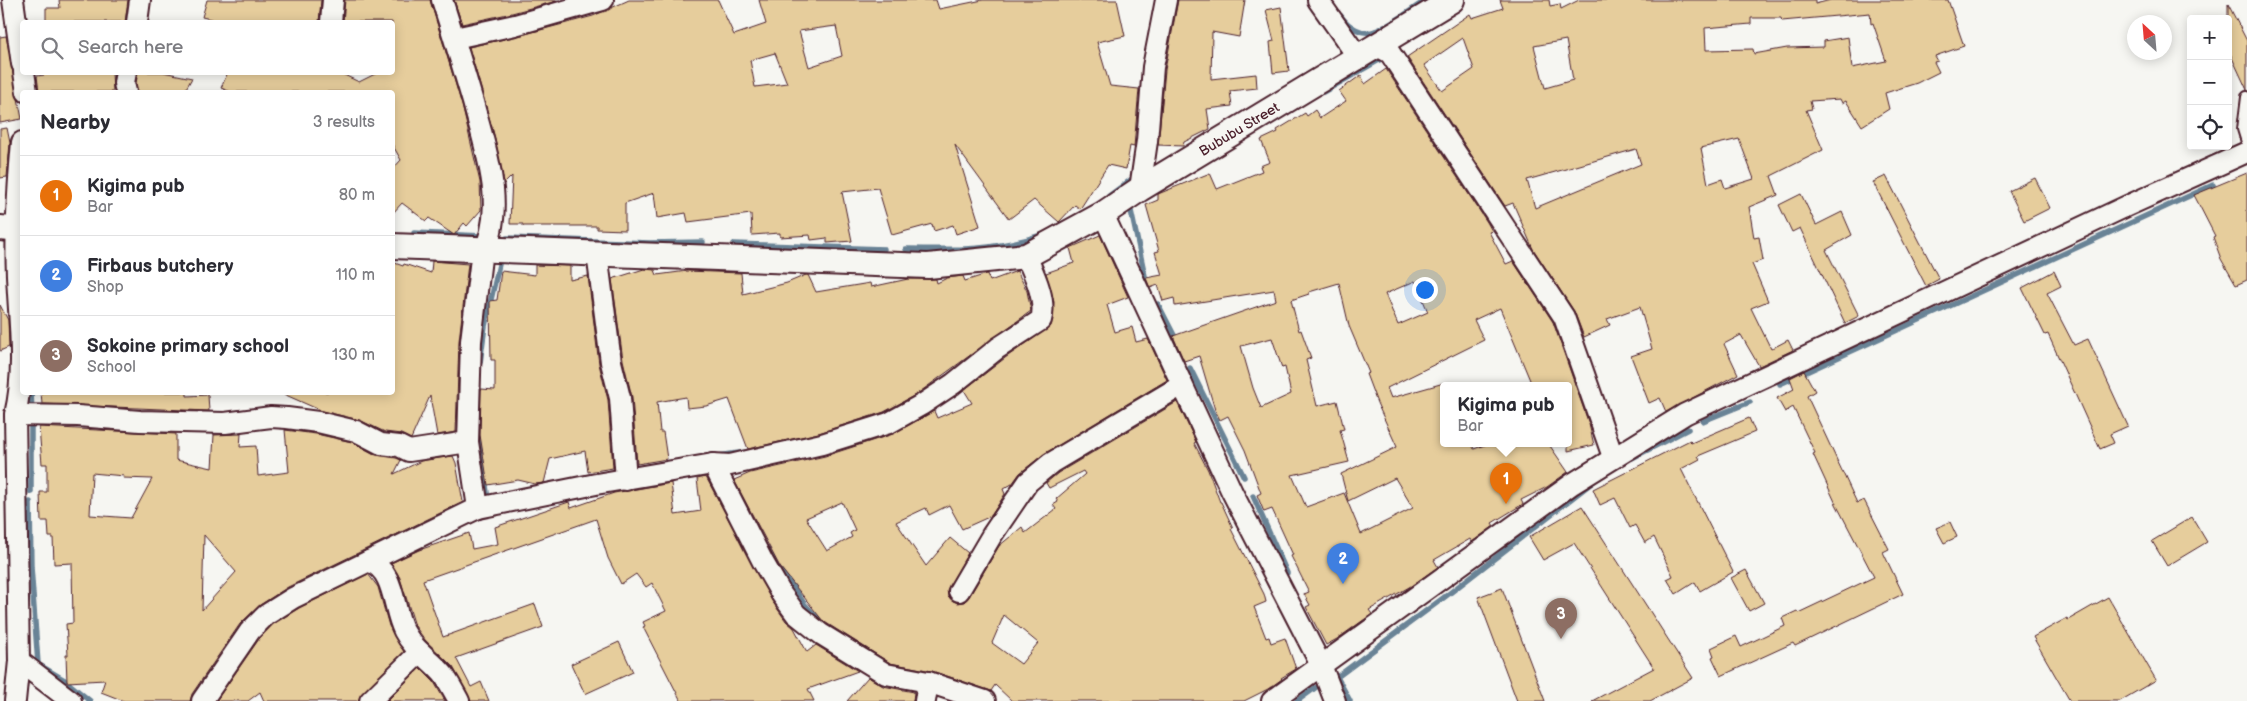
<!DOCTYPE html>
<meta charset="utf-8">
<style>
:root{--surface:#fff;--page:#f7f7f7;--text:#2b2b33;--muted:#7c7c81;--line:#e1e1e2;--accent:#1a73e8}
body{margin:0;font-family:"Balsamiq Sans",sans-serif;background:var(--page);color:var(--text)}
.controls{position:absolute;right:15px;top:15px;display:grid;overflow:hidden;border-radius:5px;box-shadow:0 2px 12px #0003}
.controls button{width:45px;height:45px;display:grid;place-items:center;padding:0;border:0;border-bottom:1px solid var(--line);background:var(--surface);color:var(--text);font:25px sans-serif}
.compass{position:absolute;left:2127px;top:15px;width:45px;height:45px;border-radius:50%;background:var(--surface);box-shadow:0 2px 12px #0003;rotate:334deg}
.you{position:absolute;left:1424px;top:289px;width:18px;height:18px;margin:-12px;border:4px solid #fff;border-radius:50%;background:#1a73e8;box-shadow:0 0 0 8px #1a73e833}
.badge{display:grid;place-items:center;width:32px;height:32px;border-radius:50%;background:var(--accent);color:#fff;font-size:16px;font-weight:700}
.pin{position:absolute;translate:-50% -41px;filter:drop-shadow(0 1px 2px #0008)}
.pin::after{content:'';position:absolute;top:26px;width:18px;height:15px;background:inherit;clip-path:polygon(0 0,100% 0,50% 100%)}
.popup{position:absolute;left:1440px;top:382px;width:132px;height:65px;box-sizing:border-box;display:grid;place-content:center;border-radius:5px;background:var(--surface);filter:drop-shadow(0 1px 4px #0005);font-size:16px;white-space:nowrap;color:var(--muted)}
.popup b{font-size:19px;color:var(--text)}
.popup::after{content:'';position:absolute;left:50%;top:100%;margin-left:-10px;border:10px solid transparent;border-top-color:var(--surface)}
.list{margin:0;padding:0;list-style:none}
h2{display:flex;justify-content:space-between;align-items:center;height:65px;margin:0;padding:0 20px;font-size:21px}
h2 small{font-size:16px;font-weight:400;color:var(--muted)}
.list li{display:grid;grid-template-columns:32px 1fr auto;gap:15px;align-items:center;box-sizing:border-box;height:80px;padding:0 20px;border-top:1px solid var(--line)}
.list b{display:block;font-size:19px;white-space:nowrap}
.list p{margin:0;font-size:16px;white-space:nowrap;color:var(--muted)}
.list em{font-size:16px;font-style:normal;color:var(--muted)}
.icon{flex:none;width:28px;height:28px;fill:none;stroke:currentColor;stroke-width:2;stroke-linecap:round;stroke-linejoin:round}
.map{position:relative;flex:none;width:2247px;height:701px;overflow:hidden}
.search{position:absolute;background:var(--surface);box-shadow:0 2px 12px #0003;left:20px;top:20px;width:375px;height:55px;display:flex;align-items:center;gap:12px;box-sizing:border-box;padding:0 18px;border-radius:5px;color:var(--muted);font-size:19px}
.panel{position:absolute;background:var(--surface);box-shadow:0 2px 12px #0003;left:20px;top:90px;width:375px;height:305px;border-radius:5px}
.map>svg:first-child{display:block}
</style>
<div class="map">
<svg width="2247" height="701" viewBox="0 0 2247 701">
<rect width="100%" height="100%" fill="#f6f6f2"/>
<filter id="ink" filterUnits="userSpaceOnUse"><feTurbulence type="fractalNoise" baseFrequency=".02" numOctaves="2"/><feDisplacementMap in="SourceGraphic" scale="10" xChannelSelector="R" yChannelSelector="G"/><feConvolveMatrix kernelMatrix="1 2 1 2 8 2 1 2 1" color-interpolation-filters="sRGB"/></filter>
<g filter="url(#ink)">
<g fill="none" stroke-linecap="round" stroke-linejoin="round">
<g stroke="#698396" stroke-width="5.5">
<path d="M1341 16C1348 26 1362 36 1375 31 1390 27 1413 8 1427 0"/>
<path d="M1323 92 1386 56"/>
<path d="M1109 196 1136 176"/>
<path d="M1133 204 1130 206 1145 276"/>
<path d="M414 233 484 236"/>
<path d="M507 238 650 243 703 242"/>
<path d="M734 244 884 249"/>
<path d="M906 249C957 250 995 251 1044 234"/>
<path d="M1158 304 1177 341"/>
<path d="M480 363 485 326 500 260H495"/>
<path d="M1190 368 1244 477"/>
<path d="M1780 384 2213 185"/>
<path d="M31 392 32 412"/>
<path d="M478 417 480 443 488 500H491"/>
<path d="M1703 421 1750 402"/>
<path d="M718 456 746 452"/>
<path d="M1632 458 1688 429"/>
<path d="M31 492V419"/>
<path d="M1253 496 1287 573"/>
<path d="M30 502 31 567 38 664 63 679 90 701"/>
<path d="M767 549 805 605 824 625"/>
<path d="M864 650 911 670"/>
<path d="M1297 701 1315 688"/>
<path d="M1350 701 1337 677 1446 596 1594 481"/>
</g>
</g>
<g fill="#e6cd9c" stroke="#4a1f2b" fill-rule="evenodd">
<path d="M59 0H128L125 22H46V8H60Z"/>
<path d="M207 0H321L319 22H224L202 17Z"/>
<path d="M345 0H430L462 105 480 182 481 210 467 226 464 223 454 235 429 218 426 221 402 203 392 214V170L401 160 392 144V92H231L221 88 228 72H338L359 82 379 72H392V22H343Z"/>
<path d="M454 0H560L512 13 462 24Z"/>
<path d="M629 0H718L734 35 766 24 759 0H936L939 9 983 0H1117L1125 36 1097 42 1110 86 1139 89 1134 147 1130 146 1126 169 1108 165 1080 209 1075 205 1059 222 1034 200 1009 219 955 145 980 226 956 234 953 225 934 231 932 224 892 235 878 188 842 192 852 241 827 243V238L811 240 810 235 780 237V233L752 235 751 214 688 222 686 213 657 218 654 193 625 203V230L597 229V226H523V224H510L512 176 504 184 495 138 469 47 518 36 593 16ZM836 26 842 56 809 67 799 31ZM775 53 787 83 755 87 750 60Z"/>
<path d="M1178 0H1245L1239 37 1212 32 1211 79 1256 74 1257 88 1230 91 1232 106 1207 109 1210 129 1184 142 1183 146 1158 145 1165 70Z"/>
<path d="M1500 0H1549L1550 6 1560 4 1561 9 1579 0H1815V4L1831 0H1948L1964 46 1935 56 1938 61 1934 62 1939 72 1917 83 1885 93 1889 109 1862 126 1846 101 1842 103 1840 99 1810 101 1812 109 1806 110 1823 150 1771 176 1778 195 1749 207 1754 238 1759 237 1763 260 1752 264 1768 301 1751 308 1771 349 1788 340 1793 350 1759 366 1741 335 1724 344 1738 374 1666 412 1660 398 1649 403 1631 356 1652 349 1640 307 1607 319 1610 325 1584 337 1574 311 1533 249 1513 203 1505 206 1407 57 1470 14 1472 18 1503 8ZM1870 13 1871 24 1873 23 1886 61 1852 68 1848 37 1824 41V47L1787 48 1754 54 1753 49 1706 50 1705 28 1751 24V18H1781L1782 21ZM1463 38 1474 69 1442 91 1424 65ZM1566 40 1573 80 1545 88 1534 46ZM1739 139 1754 179 1725 188 1722 179 1708 184 1701 148ZM1636 149 1641 164 1535 208 1527 180Z"/>
<path d="M2228 4 2247 41V90L2228 49Z"/>
<path d="M1281 7 1289 71 1273 73 1270 42 1274 41 1266 10Z"/>
<path d="M6 36 22 119 0 123V37Z"/>
<path d="M1386 69 1487 222 1492 231 1489 232 1506 264 1513 261 1553 322 1589 424 1594 445 1568 451V385H1532L1500 308 1474 320 1484 340 1387 388 1391 398 1444 383V443H1471L1474 449 1490 443H1548L1568 472 1547 487 1521 500 1523 504 1492 523 1494 526 1472 542 1470 539 1434 560 1438 567 1411 586 1369 610 1372 614 1337 639 1326 645 1306 607 1310 605 1304 594 1309 592 1291 556 1293 555 1272 509 1264 512 1257 495 1261 493 1245 450 1228 416 1220 420 1215 410 1199 356 1184 361 1173 336 1276 300 1274 290 1175 306 1174 298 1163 301 1158 285 1150 288 1146 278 1162 275 1155 252 1159 251 1146 205 1158 200V194L1210 173 1217 189 1262 171 1260 166 1270 162 1261 140 1278 132 1277 130 1305 113 1307 116 1315 110 1320 118 1346 101 1339 91 1361 75 1365 84ZM1415 281 1428 312 1398 325 1385 294ZM1339 283 1349 326 1369 373 1366 374 1377 403 1397 447 1341 474 1348 501 1395 478 1413 508 1361 534 1344 493 1306 507 1292 475 1349 462 1340 430 1344 429 1337 401 1317 406 1306 360 1311 358 1301 330 1299 331 1291 300 1309 294V292ZM1272 338 1282 368 1285 367 1291 394 1261 408 1253 388 1241 346Z"/>
<path d="M44 72H112L113 92H39L37 76 44 75Z"/>
<path d="M138 72H163L192 78 184 92H138L136 83Z"/>
<path d="M7 128 10 143 7 177 0 178V129Z"/>
<path d="M2247 173V280L2236 285 2221 259 2213 237 2215 236 2194 195Z"/>
<path d="M1886 176 1939 279 1926 286 1873 182Z"/>
<path d="M2035 178 2050 208 2024 221 2009 191Z"/>
<path d="M1801 194 1816 225 1842 212 1852 235 1826 250 1859 316 1845 323 1800 228 1792 232 1779 205Z"/>
<path d="M1100 235 1128 297 1107 305 1115 332 1132 327 1136 342 1148 339 1167 380 1044 454 1020 473 1012 484 1003 489 1005 494 991 516 962 529 949 505 929 515 926 508 896 522 926 566 950 538 968 553 947 590 948 596 953 601 958 603 964 602 969 597 999 546 1022 527 1025 533 1056 509 1053 505 1058 502 1056 499 1085 474 1083 471 1049 488 1046 483 1058 473 1177 402 1196 442 1194 443 1208 470 1220 502H1221L1233 528 1231 529 1264 594 1266 602 1254 607 1266 638 1269 637 1271 643 1285 638 1296 669 1281 678 1282 679 1268 689 1244 701H1012L995 685 991 691 932 671 890 663 823 621 780 567 734 480 750 473 825 456 893 434 934 411 937 418 972 403 964 390 1005 358 1051 326 1054 302 1046 273 1074 263 1070 248ZM842 502 855 530 850 533 852 537 827 551 806 518ZM1004 615 1038 643 1021 664 992 643Z"/>
<path d="M432 261 468 264 459 341 456 432 437 435 430 396 411 439 401 434 385 432 359 420 322 411 279 392H392V262L403 266 404 264 431 273Z"/>
<path d="M535 265 570 266V280L588 276 599 364 608 400 613 468 588 472 585 451 550 459 544 483 535 484 518 480 488 485 480 435 481 389 495 390V360H491L490 301 497 300 501 271 535 275Z"/>
<path d="M644 269 655 270 657 275 687 271 741 273 743 294 787 283 806 275H808L816 292 870 283 871 287 908 279H936L937 283 947 278 963 276 965 281 987 274 990 281 1017 271 1027 291 1031 311 917 394 884 412 819 433 748 449 729 399 706 406 687 408 686 397 657 402 660 432H663L667 459 637 464 632 397 623 360 612 279Z"/>
<path d="M2054 271 2061 286 2047 293 2074 345 2088 339 2128 426 2110 434 2114 443 2100 449 2048 334 2045 335 2022 288Z"/>
<path d="M0 305 8 320 9 347 0 351Z"/>
<path d="M1804 371 1815 391 1807 396 1857 503 1864 500 1889 549 1883 552 1903 594 1795 646 1793 643 1721 676 1712 657 1714 656 1711 648 1736 636 1741 647 1785 626 1782 618 1797 611 1798 613 1874 577 1836 504 1813 454 1815 453 1793 407 1785 412 1777 398 1794 389 1790 378Z"/>
<path d="M41 392H187V396L208 395 209 411 42 404Z"/>
<path d="M1749 418 1755 432 1698 456 1700 459 1681 469 1733 572 1700 591 1695 582 1676 594 1667 579 1673 576 1654 537 1645 543 1635 525 1630 528 1615 498 1600 505 1593 489 1690 440 1691 443Z"/>
<path d="M39 427 176 434V460L212 468 214 435 241 434 240 447 256 446 258 476 289 472 285 430 316 434 352 442 376 455 396 458 401 460 394 474 421 461 453 456 456 463 463 502 288 587 260 605 240 624 192 694 190 701H124L101 692 105 680 67 682 66 655H68L66 624 73 623 72 563 54 564 53 537H49L48 521H41L40 492H47V464H42ZM92 473 124 476 123 478 152 479 131 518 90 515ZM204 535 236 572 202 610Z"/>
<path d="M706 477 772 601 786 621 794 628 807 652 816 645 858 671 808 689 814 701H681L643 627 645 626 643 622 666 611 652 583 646 587 636 574 621 584 608 558 596 519 423 580 443 637 535 604 543 627 456 658 471 687 481 682 489 701H471L453 667 425 640 415 626 400 578 391 563 419 550 469 533 472 549 498 544 495 527 569 502 571 508 614 493 671 483 675 515 701 511 697 479Z"/>
<path d="M1582 506 1693 678 1650 701H1592L1654 668 1574 543 1543 560 1529 537Z"/>
<path d="M2192 517 2207 542 2167 566 2152 541Z"/>
<path d="M1950 522 1957 537 1944 543 1936 528Z"/>
<path d="M1746 570 1764 603 1749 611 1731 578Z"/>
<path d="M368 574 378 587 389 626 404 652 362 693 358 701H264L260 692 248 701H216L259 639 273 624 299 608Z"/>
<path d="M1502 588 1545 701H1517L1478 597Z"/>
<path d="M2108 597 2156 680 2120 701H2070L2033 637 2067 618 2068 620Z"/>
<path d="M619 642 633 672 585 694 571 664Z"/>
<path d="M420 668 434 682 445 701H387Z"/>
<path d="M868 677 883 686 914 692 913 701H847Z"/>
</g>
<g fill="none" stroke-linecap="round" stroke-linejoin="round">
<defs>
<path id="service" d="M2247 97 2243 129 2247 142"/>
<g id="minor">
<path d="M13 0 22 64"/>
<path d="M442 0C453 34 463 68 473 102 486 152 508 209 481 258L471 341 468 442 478 508"/>
<path d="M1318 0 1358 57"/>
<path d="M137 22 140 0"/>
<path d="M331 22 333 0"/>
<path d="M455 38 515 25 603 0"/>
<path d="M1376 45 1390 53 1564 317 1613 457"/>
<path d="M24 72 27 92"/>
<path d="M126 92 124 83 126 72"/>
<path d="M1140 189 1147 141 1153 67 1166 0"/>
<path d="M1103 214 1232 492 1321 665 1335 701"/>
<path d="M597 253 611 362 620 398 626 480"/>
<path d="M15 415 78 416 140 421 225 423 271 417 287 418 318 422 356 431 381 444 399 446 409 451 468 442"/>
<path d="M713 464 763 562 782 595 796 614 821 634 886 674 928 682 985 701"/>
<path d="M369 561C396 572 392 608 404 631 413 649 430 659 443 674 449 682 454 692 459 701"/>
<path d="M959 591 992 535 1028 482 1051 463 1182 385"/>
<path d="M19 661 71 701"/>
<path d="M15 701 19 661 15 415C26 368 19 322 17 275 15 231 18 185 22 142"/>
<path d="M202 701 250 631 266 615 293 598 478 508 596 484 713 464 730 465 822 444 889 423 923 404 953 384 998 348 1041 320C1047 300 1034 274 1026 256"/>
<path d="M370 701 420 652"/>
<path d="M925 701 928 682"/>
<path d="M1272 701 1572 484 1685 414 2127 206 2247 152"/>
</g>
<g id="tertiary">
<path d="M0 228 22 230"/>
<path d="M392 246 928 266 1026 256 1103 214 1140 189 1452 0"/>
</g>
</defs>
<use href="#service" stroke="#4a1f2b" stroke-width="14"/>
<use href="#minor" stroke="#4a1f2b" stroke-width="24"/>
<use href="#tertiary" stroke="#4a1f2b" stroke-width="28"/>
<use href="#service" stroke="#f6f6f2" stroke-width="10"/>
<use href="#minor" stroke="#f6f6f2" stroke-width="20"/>
<use href="#tertiary" stroke="#f6f6f2" stroke-width="24"/>
</g>
</g>
<g text-anchor="middle" stroke-width="5" stroke-linejoin="round" paint-order="stroke">
<g font-size="14" fill="#4a1f2b" stroke="#f6f6f2">
<text transform="translate(1239 129) rotate(-31)" y="5">Bububu Street</text>
</g>
</g>
</svg>
<div class="controls">
<button>+</button>
<button>−</button>
<button><svg class="icon" aria-label="locate" viewBox="0 0 24 24"><circle cx="12" cy="12" r="6"/><path d="M12 2v4M12 18v4M2 12h4M18 12h4"/></svg></button>
</div>
<svg class="compass" viewBox="-18 -18 36 36"><path d="M0-13l5 13h-10z" fill="#e53935"/><path d="M0 13l5-13h-10z" fill="#7c7c81"/></svg>
<div class="you"></div>
<div class="pin badge" style="left:1506px;top:504px;background:#e8710a">1</div>
<div class="popup"><b>Kigima pub</b>Bar</div>
<div class="pin badge" style="left:1343px;top:584px;background:#3f7fe0">2</div>
<div class="pin badge" style="left:1561px;top:639px;background:#8d6e63">3</div>
<div class="search"><svg class="icon" aria-label="search" viewBox="0 0 24 24"><circle cx="10" cy="10" r="6"/><path d="M15 15l6 6"/></svg>Search here</div>
<section class="panel">
<h2>Nearby<small>3 results</small></h2>
<ul class="list">
<li><span class="badge" style="background:#e8710a">1</span><div><b>Kigima pub</b><p>Bar</p></div><em>80 m</em></li>
<li><span class="badge" style="background:#3f7fe0">2</span><div><b>Firbaus butchery</b><p>Shop</p></div><em>110 m</em></li>
<li><span class="badge" style="background:#8d6e63">3</span><div><b>Sokoine primary school</b><p>School</p></div><em>130 m</em></li>
</ul>
</section>
</div>
